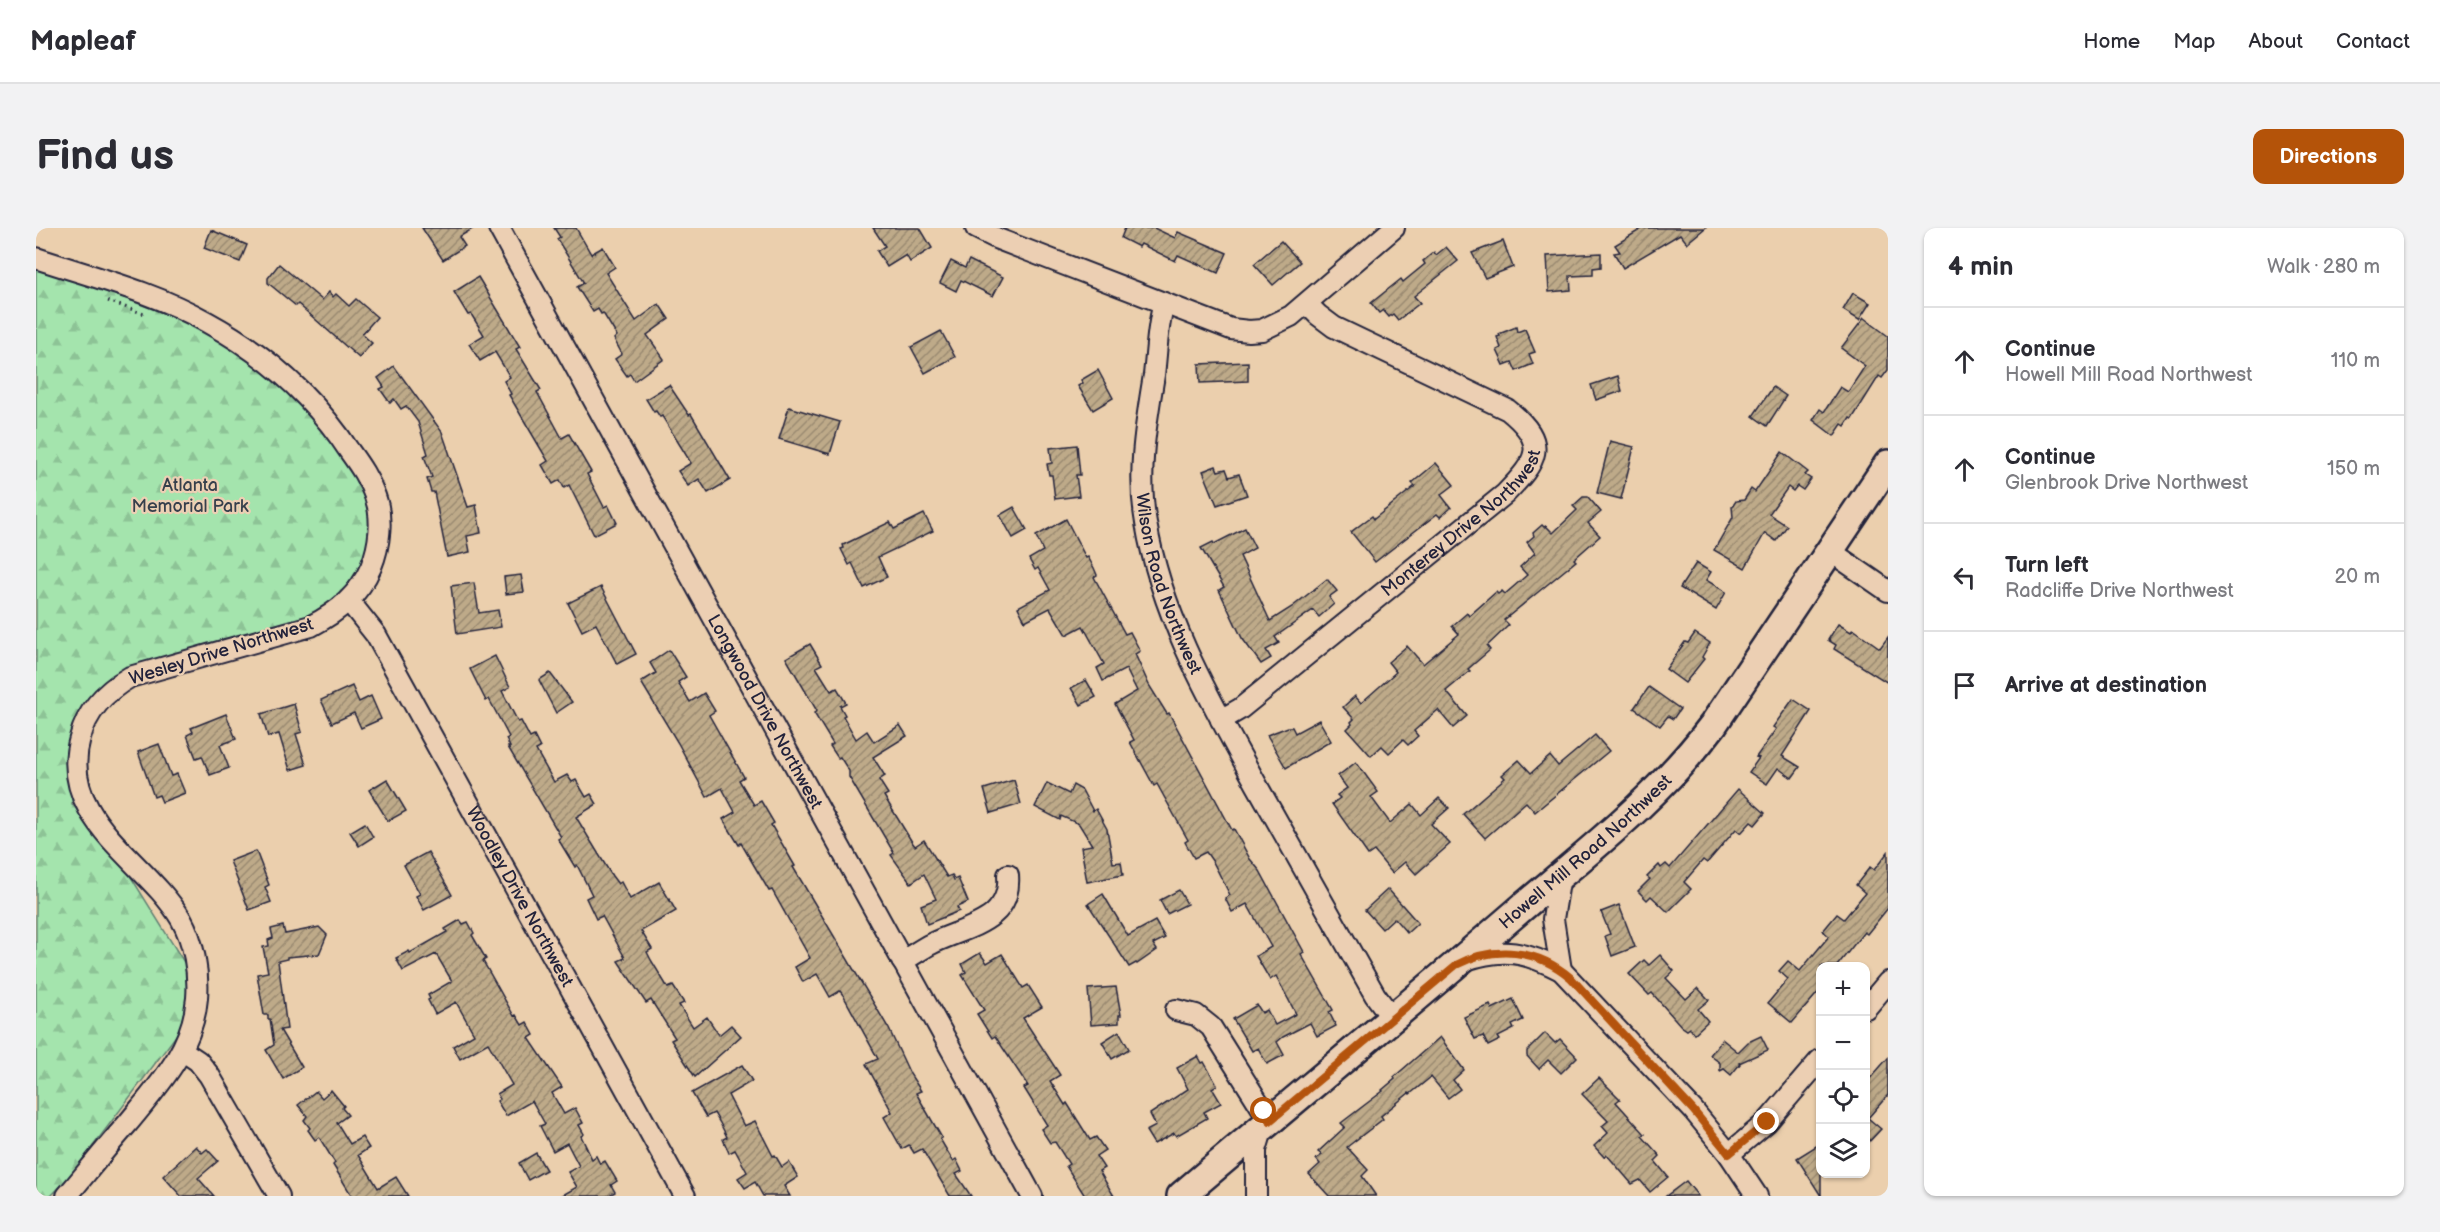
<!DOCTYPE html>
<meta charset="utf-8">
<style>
:root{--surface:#fff;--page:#f2f2f3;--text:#2b2b33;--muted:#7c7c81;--line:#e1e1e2;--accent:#b45309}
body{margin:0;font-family:"Balsamiq Sans",sans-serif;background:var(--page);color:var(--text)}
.controls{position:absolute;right:18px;bottom:18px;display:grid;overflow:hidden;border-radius:12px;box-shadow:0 2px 4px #0004}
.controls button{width:54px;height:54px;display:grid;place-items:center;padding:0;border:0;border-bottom:2px solid var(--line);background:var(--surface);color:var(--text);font:30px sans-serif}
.stop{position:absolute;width:18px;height:18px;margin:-14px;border:4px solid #b45309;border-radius:50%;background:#fff}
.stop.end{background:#b45309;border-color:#fff;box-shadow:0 2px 6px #0008}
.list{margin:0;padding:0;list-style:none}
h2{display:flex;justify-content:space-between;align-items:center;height:78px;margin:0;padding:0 24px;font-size:26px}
h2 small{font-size:20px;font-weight:400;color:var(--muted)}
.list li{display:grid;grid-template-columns:39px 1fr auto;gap:18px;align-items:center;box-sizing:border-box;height:108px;padding:0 24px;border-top:2px solid var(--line)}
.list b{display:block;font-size:22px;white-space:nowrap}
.list p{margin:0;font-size:20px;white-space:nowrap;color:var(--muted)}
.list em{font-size:20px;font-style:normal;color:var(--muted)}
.icon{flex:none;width:33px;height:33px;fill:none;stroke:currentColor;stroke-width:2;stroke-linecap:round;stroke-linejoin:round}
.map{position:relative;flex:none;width:1852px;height:968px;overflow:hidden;border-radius:12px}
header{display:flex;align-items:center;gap:36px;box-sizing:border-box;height:84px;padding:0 30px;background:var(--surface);border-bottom:2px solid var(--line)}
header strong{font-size:28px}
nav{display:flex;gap:33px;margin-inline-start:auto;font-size:21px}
.intro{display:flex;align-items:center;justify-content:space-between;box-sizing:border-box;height:144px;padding:0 36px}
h1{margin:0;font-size:42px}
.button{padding:15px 27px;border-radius:12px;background:var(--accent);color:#fff;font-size:21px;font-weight:700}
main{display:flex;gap:36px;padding:0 36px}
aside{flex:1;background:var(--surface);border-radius:12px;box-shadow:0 2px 4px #0004}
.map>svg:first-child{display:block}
</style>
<header>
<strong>Mapleaf</strong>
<nav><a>Home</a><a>Map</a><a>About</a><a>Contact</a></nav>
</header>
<div class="intro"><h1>Find us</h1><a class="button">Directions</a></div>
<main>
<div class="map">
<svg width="1852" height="968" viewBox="0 0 1852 968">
<defs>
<pattern id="forest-firs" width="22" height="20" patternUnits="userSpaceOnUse" patternTransform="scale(1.5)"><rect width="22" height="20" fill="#a4e4ad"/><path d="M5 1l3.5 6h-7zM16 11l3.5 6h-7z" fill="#8dc396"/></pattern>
<pattern id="building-hatch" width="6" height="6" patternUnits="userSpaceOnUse" patternTransform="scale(1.5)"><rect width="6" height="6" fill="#beaa89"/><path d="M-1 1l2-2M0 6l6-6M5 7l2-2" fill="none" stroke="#9a8a71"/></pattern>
</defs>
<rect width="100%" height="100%" fill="#ebcfad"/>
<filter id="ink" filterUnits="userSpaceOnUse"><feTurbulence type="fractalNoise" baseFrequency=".0167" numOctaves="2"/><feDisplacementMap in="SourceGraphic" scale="12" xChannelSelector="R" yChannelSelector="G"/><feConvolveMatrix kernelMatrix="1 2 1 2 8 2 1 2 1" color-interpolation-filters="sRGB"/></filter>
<g filter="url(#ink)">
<path fill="url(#forest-firs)" stroke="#638374" stroke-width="1.5" d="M0 35 203 115 294 181 349 307 318 375 82 450 39 501 36 576 85 633 151 739 157 785 36 946 15 968H0Z"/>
<g fill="url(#building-hatch)" stroke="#22223b" stroke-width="1.5">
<path d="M386 0H438L423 9 429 18 407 32Z"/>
<path d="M518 0H540L555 26 567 19 579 39 570 45 600 93 623 76 633 91 611 107 628 131 598 153 594 146 591 148 579 131 586 126 578 111 581 108 567 85 565 86 562 81 557 84 541 59 548 55 521 11 524 9Z"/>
<path d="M837 0H884L896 20 874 34 870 27 851 39 841 23 849 18Z"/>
<path d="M1089 0H1118L1139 10 1142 4 1191 25 1182 45 1142 27 1139 33 1105 16 1103 19 1085 10Z"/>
<path d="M1607 0H1669L1651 15 1644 6 1587 40 1578 25 1584 24 1579 17Z"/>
<path d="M175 2 211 17 204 34 168 20Z"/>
<path d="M1245 13 1264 34 1237 57 1218 36Z"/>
<path d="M1467 13 1477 39 1449 50 1436 25Z"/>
<path d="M1410 19 1422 33 1378 68 1384 75 1362 92 1357 86 1353 89 1347 82 1343 85 1335 75 1365 51 1367 54 1389 36 1387 33 1398 24 1400 27Z"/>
<path d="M1565 25V39L1557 40V47L1534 48 1535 62 1513 64 1511 28Z"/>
<path d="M933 32 967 49 957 68 925 52 920 63 904 55 915 33 929 40Z"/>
<path d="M243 36 286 72 293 64 297 69 300 66 313 78 320 71 341 89 326 106 336 115 323 130 262 76 260 78 232 55V50Z"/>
<path d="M442 49 484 119 480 121 505 162 501 164 526 210 533 206 555 244 551 246 568 279 572 277 581 295 558 307 533 257 528 260 524 252 517 256 506 237 512 233 473 167 475 166 468 153 474 149 459 124 444 133 433 116 448 107 435 86 432 87 418 64Z"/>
<path d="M1817 65 1834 75 1823 92 1807 82Z"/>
<path d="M1828 90 1852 108V142L1846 150 1843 148 1816 191 1814 190 1809 198 1806 196 1798 208 1777 192 1784 181 1788 184 1804 159 1812 164 1829 138 1805 120Z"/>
<path d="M1480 99 1481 104 1489 101 1499 124 1493 126 1497 136 1480 143 1476 134 1468 137 1461 122 1465 120 1461 109 1464 108 1463 106Z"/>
<path d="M905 103 919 129 889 145 875 119Z"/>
<path d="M1212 134V153L1164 155 1163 136Z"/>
<path d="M358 138 406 204 432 279 440 277 445 305 431 308 434 324 411 329 398 264H395L391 251 396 249 388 228 392 226 382 194 370 178 365 181 358 171 354 175 344 161 348 159 342 150Z"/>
<path d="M1062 142 1077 170 1057 182 1042 158 1047 155 1045 152Z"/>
<path d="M1582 148 1586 163 1560 172 1555 157Z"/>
<path d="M633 157 653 187 655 186 694 252 672 265 663 251 652 258 642 243 655 235 626 188 624 189 620 183 618 184 610 171Z"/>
<path d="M1737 159 1750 168 1731 198 1717 188Z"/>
<path d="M753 179 804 194 794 226 743 211Z"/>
<path d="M1574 213 1598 219 1585 271 1561 265Z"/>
<path d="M1041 217 1044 247H1040L1043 268 1019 271 1016 247H1013L1011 236 1016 235 1014 220Z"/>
<path d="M1746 224 1772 244 1769 247 1775 251 1767 262 1761 258 1757 263 1752 259 1733 286 1751 298 1740 313 1729 305 1709 340 1678 322 1697 289 1696 279 1700 273 1708 272 1715 261 1719 264Z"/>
<path d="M1400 235 1418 257 1405 267 1415 280 1404 289 1401 286 1339 334 1315 304 1336 288 1338 291 1379 258 1376 255Z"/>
<path d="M1180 238 1182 243 1190 241 1193 249 1203 246 1211 267 1181 277 1167 243Z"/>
<path d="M1547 269H1552L1565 284 1552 295 1564 308 1538 331 1540 333 1468 392 1473 397 1451 418 1454 422 1432 441 1434 443 1410 463 1431 488 1417 500 1402 482 1378 503 1382 508 1372 517 1367 512 1353 525 1346 518 1335 528 1311 501 1316 496 1315 494 1318 491 1307 479 1319 468 1325 475 1360 444 1352 434 1371 418 1387 436 1423 406 1416 398 1431 385 1433 388 1460 364 1462 366 1466 363 1469 366 1491 347 1484 339 1499 325 1491 314 1498 308 1497 305 1506 297 1508 299 1510 298 1517 305 1541 282 1537 278Z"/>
<path d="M978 279 991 302 977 310 964 287Z"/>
<path d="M888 286 897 303 842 329 851 349 828 360 816 335 813 337 805 321 808 320 807 317 854 294 858 301Z"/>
<path d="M1030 291 1050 330 1052 329 1058 340 1061 347 1058 349 1089 406 1094 404 1104 423 1099 426 1113 457 1131 486 1133 485 1196 602 1198 601 1214 631 1224 643 1268 724 1265 726 1297 782 1293 784 1300 798 1281 808 1274 795 1247 809 1241 814 1248 827 1231 836 1222 820 1216 823 1197 791 1221 777 1226 785 1231 782 1239 797 1260 786 1240 748 1234 752 1220 728 1235 719 1211 676 1196 684 1189 670 1194 667 1177 634 1170 624 1158 630 1149 614 1152 612 1121 556 1118 558 1094 514 1098 512 1079 476 1101 463 1090 441 1067 453 1061 440 1068 436 1047 398 1030 407 1014 380 989 393 982 379 1014 362 1002 340 999 342 993 331 1007 323 1000 308Z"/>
<path d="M1209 300 1219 320 1204 328 1234 393 1256 379 1291 351 1301 363 1293 369 1298 376 1283 389 1277 382 1239 409 1243 415 1230 422 1235 430 1225 436 1206 410 1183 362 1188 359 1165 320 1177 314 1178 316Z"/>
<path d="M1660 335 1675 344 1670 352 1690 364 1680 382 1644 360Z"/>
<path d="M485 347 488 364 470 366 468 349Z"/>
<path d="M438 355 443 385 462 382 465 399 421 406 415 358Z"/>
<path d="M565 359 600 426 581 436 560 396 546 403 532 375Z"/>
<path d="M1802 396 1815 404 1817 401 1844 420 1852 409V455L1798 421 1800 417 1792 412Z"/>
<path d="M1659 405 1674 415 1666 429 1668 431 1649 455 1630 441 1649 414 1652 415Z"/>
<path d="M774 416 786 436 780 439 795 463 801 460 810 475 804 478 809 487 807 488 820 511 831 503 838 514 864 497 871 508 837 529 849 548 843 552 852 566 848 568 876 614 879 618 888 612 911 649 916 647 918 652 922 650 932 674 921 679 923 683 891 696 885 677 900 671 888 646 875 655 855 627 858 625 813 549V543L804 529 802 530 794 518 797 516 778 485 781 483 750 430Z"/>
<path d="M633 422 650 449 642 454 654 474 668 465 679 483 673 487 708 549 703 552 718 577 725 573 738 595 735 597 759 638 757 639 853 801 874 846 885 863 880 865 906 910 904 911 917 933 920 931 926 943 920 946 935 968H914L886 921 878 925 873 917 866 921 848 889 856 884 830 836 842 831 807 767 804 763 794 769 781 746 767 754 759 739 774 730 736 662 733 663 705 615 703 617 687 591 699 584 686 560 671 569 642 515 605 454 620 445 614 435Z"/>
<path d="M459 428 474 459 466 463 482 494 485 493 494 510 498 508 504 520 500 522 518 554 531 547 536 554 540 552 550 569 555 566 561 576 540 589 576 648 582 656 585 654 594 671 623 654 640 683 605 703 616 721 611 724 615 732 632 760 637 758 648 775 643 777 657 799 671 789 683 807 695 797 705 808 659 849 635 812 639 810 615 772 610 775 582 733 589 730 566 688 560 691 550 670 556 667 541 637 539 639 522 611 525 609 472 519H474L470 511 473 509 453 471 450 473 434 441Z"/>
<path d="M514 445 536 474 520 485 503 452Z"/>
<path d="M1050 452 1060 469 1045 477 1035 460Z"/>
<path d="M316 458 323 474 335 468 345 491 325 500 318 485 296 495 285 472Z"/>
<path d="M1613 459 1644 481 1637 491 1632 488 1624 498 1598 480Z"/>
<path d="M1757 471 1775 483 1746 528 1764 539 1756 550 1742 540 1731 556 1713 544 1723 530 1720 529 1740 501 1737 499Z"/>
<path d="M258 476 266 504 260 506 270 537 254 542 243 506 232 509 225 486Z"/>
<path d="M190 486 200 511 184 517 193 540 174 547 166 528 160 530 151 507 157 504 155 500Z"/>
<path d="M1283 492 1295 513 1250 540 1231 507 1252 499H1256L1259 505Z"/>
<path d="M1559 507 1573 523 1499 584 1490 574 1449 610 1427 586 1469 550 1466 547 1483 532 1495 545 1514 528 1522 538Z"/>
<path d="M123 516 135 548 141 546 149 565 126 574 123 567 118 569 102 524Z"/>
<path d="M1320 534 1342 564 1335 569 1354 595 1376 576 1385 587 1403 570 1413 580 1395 596 1414 616 1380 646 1369 634 1356 645 1338 623 1332 627 1296 576 1304 570 1301 567 1311 560 1302 548Z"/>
<path d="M351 551 370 583 352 593 333 562Z"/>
<path d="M978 552 985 576 955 585 948 561Z"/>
<path d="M1011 555 1033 566 1037 557 1046 562 1057 583 1060 581 1071 601 1077 635 1085 634 1087 647 1051 654 1045 619 1056 617 1043 596 1025 588 1024 592 999 579Z"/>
<path d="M1702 561 1729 585 1719 597 1715 594 1705 605 1700 601 1671 635 1667 632 1648 654 1655 661 1632 684 1615 668 1611 672 1602 663 1614 651 1611 649 1623 637 1625 640 1630 636 1634 640Z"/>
<path d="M329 595 337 609 323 618 314 604Z"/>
<path d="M220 623 233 657 229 659 235 674 213 682 194 633Z"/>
<path d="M392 624 416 667 388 682 380 668 384 666 368 637Z"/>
<path d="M1852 624V680L1831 706 1828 704 1801 738H1785V761L1756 795 1732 775 1752 751 1743 743 1752 733 1764 743 1793 708 1787 703 1801 686 1808 691 1829 665 1820 657 1834 639 1838 642Z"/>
<path d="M1352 661 1382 695 1371 705 1358 690 1346 701 1329 682Z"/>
<path d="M1143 662 1151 676 1131 686 1124 672Z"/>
<path d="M1067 666 1092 708 1119 693 1129 710 1117 716 1121 722 1101 736 1100 735 1093 739 1052 676Z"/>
<path d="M1583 677 1599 719 1576 728 1569 708 1574 706 1565 684Z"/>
<path d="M424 692 427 696 432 694 438 705 436 707 450 731 447 733 478 788 480 787 486 797 491 794 498 807 493 810 526 859 516 865 528 886 539 880 547 895 543 897 548 906 545 908 556 931 560 928 564 936 569 933 581 953 575 957 579 964 572 968H525L541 959 532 944 543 938 531 915 517 923 504 898 509 896 496 873 470 888 461 873 464 871 461 866 476 857 452 815 424 831 417 818 438 806 420 774 399 786 392 772 394 771 392 767 416 753 400 726 367 743 360 730 373 723 374 725 411 704 409 701Z"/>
<path d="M247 698 249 706 283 699 291 707 283 726 251 729V731L242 733 251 801 244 802 266 839 247 851 230 822 238 817 234 791H232V787H228L221 746 232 744 227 719 233 718 232 712 237 710 235 701Z"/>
<path d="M944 725 951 735 966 726 987 760 992 757 1006 779 987 790 1024 847 1014 853 1029 877 1031 875 1054 912 1060 909 1069 922 1060 928 1068 940 1063 943 1078 968H1049L1030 938 1033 936 1019 914 1014 915 1005 901 1011 897 988 860 992 858 959 808 956 810 941 786 948 782 926 747 930 744 926 736Z"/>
<path d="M1624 727 1638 743 1630 750 1650 771 1662 760 1673 772 1662 781 1672 793 1658 806 1654 800 1651 802 1645 798 1616 765 1613 767 1593 746 1608 732 1613 737Z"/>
<path d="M1080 759 1085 787H1083V795L1055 797 1052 761Z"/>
<path d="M1477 771 1487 792 1476 797 1478 801 1462 809 1464 812 1452 818 1447 808 1439 811 1428 789 1454 777 1456 781Z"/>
<path d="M1083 803 1093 821 1076 831 1066 814Z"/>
<path d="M1509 805 1519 815 1524 811 1541 829 1525 845 1512 832 1503 841 1491 828V823Z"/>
<path d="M1725 808 1732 822 1703 835 1704 836 1695 847 1688 841 1684 843V835L1674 827 1686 811 1702 824 1712 814Z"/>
<path d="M1404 809 1428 842 1417 852 1424 861 1412 870 1395 849 1374 866 1373 865 1345 888 1347 891 1311 919 1332 942 1326 948 1340 968H1293L1273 946 1284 936 1280 931 1286 927 1282 924 1309 899 1305 895 1347 863 1346 862 1359 851 1358 849Z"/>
<path d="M1162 828 1166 835 1168 834 1181 857 1176 860 1185 875 1168 884 1171 890 1140 908 1138 905 1118 916 1110 903 1120 898 1114 886 1152 861 1141 840Z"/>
<path d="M1852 830V867L1832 890 1845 901 1830 917V855Z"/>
<path d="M706 837 716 853 692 867 708 898 719 893 737 928 739 927 746 939 753 934 762 949 748 958 754 968H727L719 954 709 960 702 950 711 944 699 922 693 925 687 911 691 909 684 895 678 885 670 889 656 865Z"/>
<path d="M1563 850 1584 871 1580 874 1609 906 1606 908 1624 928 1619 933 1632 949 1614 964 1604 952 1596 956 1571 927 1568 929 1558 918 1572 905 1566 898 1572 893 1546 866Z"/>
<path d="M295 862 308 878 306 880 312 887 301 895 314 916 326 909 333 920 322 927 342 960 360 949 372 968H316L297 937 299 935 283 909 279 912 272 902 274 900 268 892 271 888 262 877 280 863 286 870Z"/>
<path d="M1785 915V968L1761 930Z"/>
<path d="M160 918 166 925 171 921 182 933 162 950 178 968H145L127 948Z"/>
<path d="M500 925 510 942 492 952 483 935Z"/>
<path d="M1650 953 1662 968H1630Z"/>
</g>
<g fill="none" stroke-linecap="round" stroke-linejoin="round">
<defs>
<g id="minor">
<path id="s1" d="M463 0 996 968"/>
<path d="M940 0 962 11 1195 101 1213 103 1226 102 1255 88 1358 0"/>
<path d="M0 30C57 49 118 64 171 94 228 125 278 169 314 224 324 238 333 251 339 268 347 290 344 317 335 339 323 367 302 384 275 398L94 449C70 463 51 482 44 510 21 591 110 632 145 691 158 714 163 744 161 770 157 821 123 857 92 895 71 919 51 944 31 968"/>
<path id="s2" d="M1128 75C1121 99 1121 122 1118 147 1110 196 1101 245 1110 295 1126 391 1177 477 1223 561 1262 630 1300 698 1339 767L1356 790"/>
<path d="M1794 323 1852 363"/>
<path id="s3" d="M313 373 340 407 649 968"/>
<path id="s4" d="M1185 492 1204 481 1469 266C1501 233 1514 216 1472 182L1298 99 1282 87 1271 76"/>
<path d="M1524 648 1517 691 1525 742"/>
<path d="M1430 732C1467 719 1490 724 1525 742L1657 882 1693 926 1721 968"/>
<path d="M866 733C876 728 885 721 895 716 928 699 976 695 972 647"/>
<path d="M1830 780 1852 754"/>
<path d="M1140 782 1160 787 1175 799 1234 893"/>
<path d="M147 823 162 833 173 847 243 968"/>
<path d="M1693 926 1731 894 1784 832"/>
<path d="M1220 968V922L1227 899"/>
</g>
<g id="secondary">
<path id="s5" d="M1145 968C1257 873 1370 780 1481 684 1550 625 1622 570 1677 497L1852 236"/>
</g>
</defs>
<use href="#minor" stroke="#22223b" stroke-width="24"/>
<use href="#secondary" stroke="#22223b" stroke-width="32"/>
<path stroke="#22223b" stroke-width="3" stroke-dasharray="1.5 4.5" stroke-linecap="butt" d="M72 73 111 87"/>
<use href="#minor" stroke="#eccfb3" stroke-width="20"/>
<use href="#secondary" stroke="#eccfb3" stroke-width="27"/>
</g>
</g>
<g fill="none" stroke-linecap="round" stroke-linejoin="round" filter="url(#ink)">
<path stroke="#b45309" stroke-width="8" d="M1228 883 1234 893 1420 737C1459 717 1501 721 1535 750L1657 882 1693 926 1731 894"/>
</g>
<g text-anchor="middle" stroke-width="4.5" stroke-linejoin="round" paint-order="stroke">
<g font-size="18" fill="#363f4c" stroke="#eccfb3">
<text x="154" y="263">Atlanta<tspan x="154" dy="21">Memorial Park</tspan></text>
</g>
<g font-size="18" fill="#22223b" stroke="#eccfb3">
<text dy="6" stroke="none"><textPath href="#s4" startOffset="312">Monterey Drive Northwest</textPath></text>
<text dy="6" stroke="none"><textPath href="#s2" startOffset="286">Wilson Road Northwest</textPath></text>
<text transform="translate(185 423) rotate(-17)" y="6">Wesley Drive Northwest</text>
<text dy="6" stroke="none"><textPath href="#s1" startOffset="552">Longwood Drive Northwest</textPath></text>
<text dy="6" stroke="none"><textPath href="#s5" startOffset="531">Howell Mill Road Northwest</textPath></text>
<text dy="6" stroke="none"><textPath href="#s3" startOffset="342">Woodley Drive Northwest</textPath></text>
</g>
</g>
</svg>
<div class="controls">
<button>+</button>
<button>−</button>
<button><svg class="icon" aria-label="locate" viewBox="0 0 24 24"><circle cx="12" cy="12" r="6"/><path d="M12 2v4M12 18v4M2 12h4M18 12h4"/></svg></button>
<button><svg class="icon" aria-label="layers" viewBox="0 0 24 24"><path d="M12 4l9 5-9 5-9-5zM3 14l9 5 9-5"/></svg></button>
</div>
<div class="stop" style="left:1228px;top:883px"></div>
<div class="stop end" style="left:1731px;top:894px"></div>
</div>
<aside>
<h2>4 min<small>Walk · 280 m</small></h2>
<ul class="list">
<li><svg class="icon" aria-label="ahead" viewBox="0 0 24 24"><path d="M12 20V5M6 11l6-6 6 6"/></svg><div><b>Continue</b><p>Howell Mill Road Northwest</p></div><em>110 m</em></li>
<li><svg class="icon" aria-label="ahead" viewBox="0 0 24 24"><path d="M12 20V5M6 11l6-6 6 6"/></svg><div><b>Continue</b><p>Glenbrook Drive Northwest</p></div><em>150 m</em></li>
<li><svg class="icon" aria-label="left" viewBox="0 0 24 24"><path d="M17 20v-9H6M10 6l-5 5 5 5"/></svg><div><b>Turn left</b><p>Radcliffe Drive Northwest</p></div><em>20 m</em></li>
<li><svg class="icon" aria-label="arrive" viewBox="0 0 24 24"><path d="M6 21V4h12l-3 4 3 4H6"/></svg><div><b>Arrive at destination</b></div></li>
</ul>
</aside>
</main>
